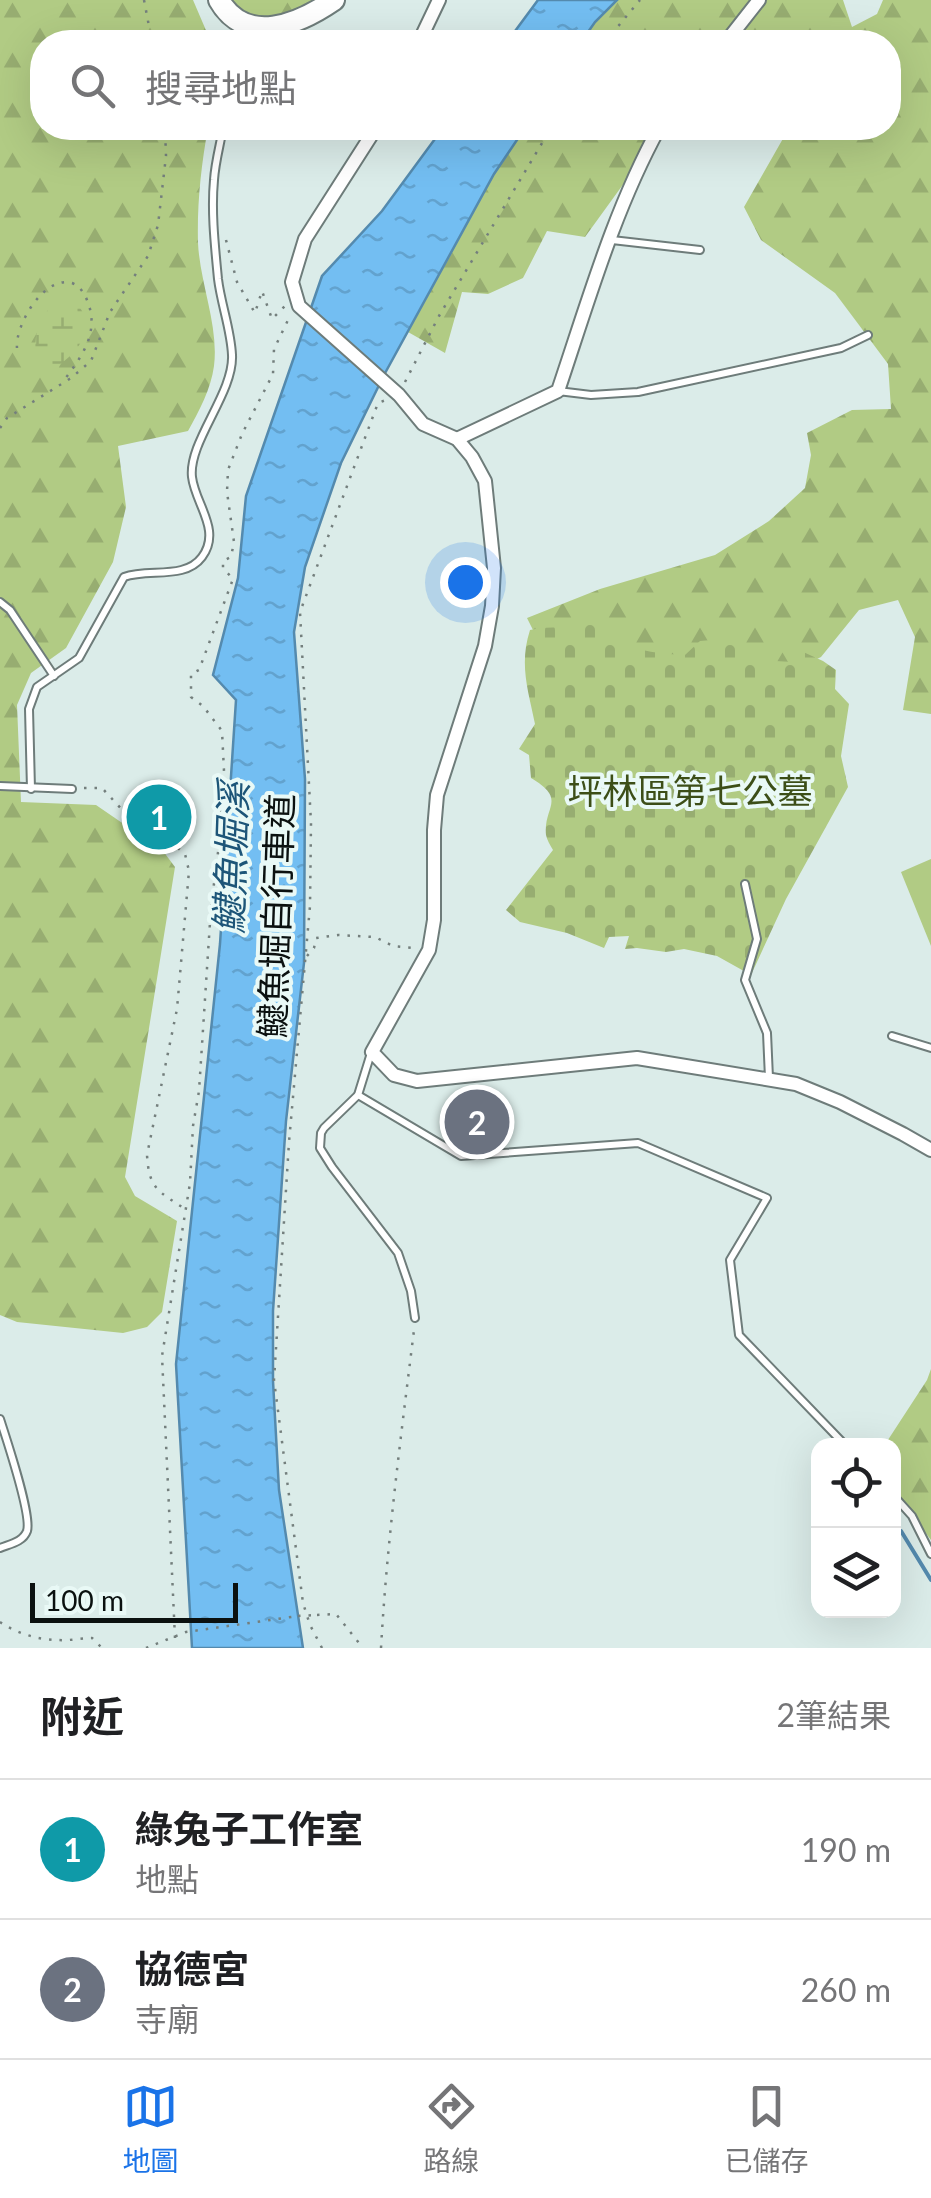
<!DOCTYPE html>
<html lang="zh-TW">
<meta charset="utf-8">
<style>
:root{--surface:#fff;--page:#f6f6f6;--text:#202124;--muted:#757577;--line:#e0e0e0;--accent:#1a73e8}
body{margin:0;font-family:Lato,"Noto Sans TC",sans-serif;background:var(--page);color:var(--text)}
.controls{position:absolute;right:30px;bottom:30px;display:grid;overflow:hidden;border-radius:20px;box-shadow:0 10px 40px #0002}
.controls button{width:90px;height:90px;display:grid;place-items:center;padding:0;border:0;border-bottom:2px solid var(--line);background:var(--surface);color:var(--text);font:50px sans-serif}
.scale{position:absolute;left:30px;bottom:25px;width:208px;box-sizing:border-box;padding-left:10px;border:5px solid #0b1110;border-top:0;font-size:28px;line-height:35px;white-space:nowrap;color:#0b1110;-webkit-text-stroke:8px #e9f9f6;paint-order:stroke}
.you{position:absolute;left:465px;top:582px;width:35px;height:35px;margin:-25px;border:8px solid #fff;border-radius:50%;background:#1a73e8;box-shadow:0 0 0 15px #1a73e833}
.badge{display:grid;place-items:center;width:65px;height:65px;border-radius:50%;background:var(--accent);color:#fff;font-size:32px;font-weight:700}
.pin{position:absolute;translate:-50% -50%;border:5px solid #fff;box-shadow:0 2px 10px #0006}
.list{margin:0;padding:0;list-style:none}
h2{display:flex;justify-content:space-between;align-items:center;height:130px;margin:0;padding:0 40px;font-size:42px}
h2 small{font-size:32px;font-weight:400;color:var(--muted)}
.list li{display:grid;grid-template-columns:65px 1fr auto;gap:30px;align-items:center;box-sizing:border-box;height:140px;padding:0 40px;border-top:2px solid var(--line)}
.list b{display:block;font-size:38px;white-space:nowrap}
.list p{margin:0;font-size:32px;white-space:nowrap;color:var(--muted)}
.list em{font-size:32px;font-style:normal;color:var(--muted)}
.icon{flex:none;width:55px;height:55px;fill:none;stroke:currentColor;stroke-width:2;stroke-linecap:round;stroke-linejoin:round}
.map{position:relative;flex:none;width:931px;height:1648px;overflow:hidden}
.search{position:absolute;background:var(--surface);box-shadow:0 10px 40px #0002;left:30px;right:30px;top:30px;height:110px;display:flex;align-items:center;gap:25px;box-sizing:border-box;padding:0 35px;border-radius:40px;color:var(--muted);font-size:38px}
.sheet{height:410px;background:var(--surface)}
nav{display:flex;justify-content:space-around;align-items:center;box-sizing:border-box;height:140px;border-top:2px solid var(--line);background:var(--surface);font-size:28px;color:var(--muted)}
nav a{display:grid;justify-items:center;gap:5px}
nav .on{color:var(--accent)}
.map>svg:first-child{display:block}
</style>
<div class="map">
<svg width="931" height="1648" viewBox="0 0 931 1648">
<defs>
<pattern id="forest-firs" width="22" height="20" patternUnits="userSpaceOnUse" patternTransform="scale(2.5)"><rect width="22" height="20" fill="#b1cb84"/><path d="M5 1l3.5 6h-7zM16 11l3.5 6h-7z" fill="#97ad71"/></pattern>
<pattern id="wetland-marsh" width="20" height="14" patternUnits="userSpaceOnUse" patternTransform="scale(2.5)"><rect width="20" height="14" fill="#b1cb84"/><path d="M1 5h8M5 5V1M11 12h8M15 12V8" fill="none" stroke="#97ad71"/></pattern>
<pattern id="cemetery-stones" width="16" height="16" patternUnits="userSpaceOnUse" patternTransform="scale(2.5)"><rect width="16" height="16" fill="#b1cb84"/><path d="M2 7V4a2 2 0 0 1 4 0v3zM10 15v-3a2 2 0 0 1 4 0v3z" fill="#97ad71"/></pattern>
<pattern id="water-ripples" width="26" height="14" patternUnits="userSpaceOnUse" patternTransform="scale(2.5)"><rect width="26" height="14" fill="#73bef2"/><path d="M2 4q2-2 4 0t4 0M15 11q2-2 4 0t4 0" fill="none" stroke="#62a2ce"/></pattern>
</defs>
<rect width="100%" height="100%" fill="#dbece9"/>
<g fill="url(#forest-firs)">
<path d="M0 0H193L211 42H42V128H208C201 166 197 204 198 243 200 284 219 326 214 366 211 389 199 411 188 431L118 446 126 507 113 562 66 648 31 673 17 705 21 802 96 805 163 851 175 867 125 1177 135 1196 177 1221 162 1312 147 1327 123 1333 17 1322 0 1315Z"/>
<path d="M224 0H316L262 28Z"/>
<path d="M617 0H843L852 27 877 14 883 0H931V714L903 710 915 637 898 600 859 610 821 657 763 686 537 638 527 618 600 589 715 555 769 521 805 488 811 455 807 433 852 410 891 409 888 364 859 325 835 293 761 240 744 207 789 128H888V42H581L595 22Z"/>
<path d="M525 128H664L585 237 547 231 523 278 488 294 462 292 445 353 408 332 494 174Z"/>
<path d="M931 1369V1540L894 1491V1446H884L927 1380Z"/>
</g>
<path fill="url(#wetland-marsh)" d="M57 298C85 297 92 325 78 347 73 354 66 360 59 365L37 362C32 332 39 321 57 298Z"/>
<path fill="url(#cemetery-stones)" d="M590 623C601 628 608 636 619 641 638 652 663 654 685 655L700 641 735 638 750 650 756 660 793 662 801 651 823 661 836 670 835 689 849 704 841 756 848 787 786 899 751 975 717 956 684 949 666 952 637 948 625 949 629 936 609 937 604 948 567 933 520 922 506 910 553 850C550 845 547 840 546 835 543 806 568 800 531 778L529 755 519 749 535 724C528 690 519 664 530 630 552 625 569 630 590 623Z"/>
<path fill="#b1cb84" d="M931 859V946L901 872Z"/>
<g fill="url(#water-ripples)" stroke="#548aae" stroke-width="2.5">
<path d="M538 0H617L595 22 581 42H507Z"/>
<path d="M443 128H525L494 174 384 375 341 463 305 567 294 632 305 779 304 963 286 1121 273 1311V1381L279 1490 303 1648H192L176 1364 220 944 236 700 213 675 238 578 246 496 322 276 382 211Z"/>
</g>
<g fill="none" stroke-linecap="round" stroke-linejoin="round">
<path stroke="#548aae" stroke-width="4" d="M901 1531 931 1580"/>
<defs>
<g id="lane">
<path d="M238 42 242 24"/>
<path d="M612 240 700 250"/>
<path d="M558 391 591 395 638 392 841 348 868 335"/>
<path d="M0 602 10 610 54 676"/>
<path d="M0 786 72 789"/>
<path d="M31 789 29 709 37 687 79 658 124 577C149 568 185 580 202 557 222 530 195 504 192 477 188 442 234 393 232 355 231 330 221 304 218 279 215 247 211 212 214 180 215 163 220 145 223 128"/>
<path d="M745 884 757 939 745 980 767 1033 769 1078"/>
<path d="M892 1036 931 1048"/>
<path d="M371 1053 358 1095 324 1128 321 1133 320 1148 332 1167 398 1253 411 1291 415 1318"/>
<path d="M358 1095 461 1156 638 1143 767 1198 730 1260 739 1335 846 1446"/>
<path d="M0 1419C6 1438 32 1515 27 1531 23 1542 10 1544 0 1548"/>
<path d="M894 1496 912 1516 931 1554"/>
</g>
<g id="street">
<path d="M419 42 439 0"/>
<path d="M726 42 759 0"/>
<path d="M376 128 305 239 292 282 299 306 399 395 423 424 457 439 472 457 485 481 494 568 492 606 485 646 437 795 434 830V920L429 950 372 1052 394 1075 417 1081 637 1058 796 1084 840 1102 903 1134 931 1150"/>
<path d="M457 439 558 391C588 302 614 210 659 128"/>
</g>
<path id="primary" d="M219 0C246 47 299 24 334 0"/>
</defs>
<use href="#lane" stroke="#6e7c7a" stroke-width="10"/>
<use href="#street" stroke="#6e7c7a" stroke-width="16"/>
<use href="#primary" stroke="#6e7c7a" stroke-width="24"/>
<g stroke="#747f7d" stroke-width="2.5" stroke-dasharray="2.5 8" stroke-linecap="butt">
<path d="M144 0 152 42"/>
<path d="M605 42 640 0"/>
<path d="M226 240 237 282 255 313 262 291 272 319 286 305"/>
<path d="M17 348C15 325 44 275 72 283 80 286 84 293 87 300 100 331 83 355 65 379"/>
<path d="M405 382 439 316 551 128"/>
<path d="M0 428 7 418 71 378 91 361 110 312 148 256 158 225 166 156 165 128"/>
<path d="M84 788H102L126 814 171 842 185 854 189 871 177 1009 147 1155C149 1189 158 1191 185 1209"/>
<path d="M307 956 314 948 316 938 338 935 375 937 393 946 414 948"/>
<path d="M317 1615 336 1614 363 1648"/>
<path d="M0 1622C16 1633 38 1640 58 1640 69 1641 81 1638 92 1638L102 1648"/>
<path d="M175 1638 162 1356 190 1183 193 1126 199 1091 211 907 220 837V802L224 771 222 731 203 706 191 697V674L199 670 233 579 223 568V561L231 557 234 542 227 492 228 470 242 434 273 374 274 349 290 316"/>
<path d="M146 1648 186 1632 298 1616"/>
<path d="M322 1648 310 1625 303 1603 274 1380 289 1142 310 906 311 823 300 612 378 403 386 400"/>
<path d="M381 1648C387 1541 401 1436 414 1330"/>
</g>
<use href="#lane" stroke="#fff" stroke-width="6"/>
<use href="#street" stroke="#fff" stroke-width="12"/>
<use href="#primary" stroke="#fff" stroke-width="20"/>
<path stroke="#747f7d" stroke-width="2.5" stroke-dasharray="2.5 8" stroke-linecap="butt" d="M298 1616 317 1615"/>
</g>
<g text-anchor="middle" stroke-width="8" stroke-linejoin="round" paint-order="stroke">
<g font-size="35" fill="#3c4e17" stroke="#e9f9f6">
<text x="690" y="804">坪林區第七公墓</text>
</g>
<g font-size="35" fill="#0b1110" stroke="#e9f9f6">
<text transform="translate(277 916) rotate(-88)" y="12">𩻸魚堀自行車道</text>
</g>
<g font-size="38" font-style="italic" fill="#1d5578" stroke="#e9f9f6">
<text transform="translate(232 858) rotate(-88)" y="13">𩻸魚堀溪</text>
</g>
</g>
</svg>
<div class="controls">
<button><svg class="icon" aria-label="locate" viewBox="0 0 24 24"><circle cx="12" cy="12" r="6"/><path d="M12 2v4M12 18v4M2 12h4M18 12h4"/></svg></button>
<button><svg class="icon" aria-label="layers" viewBox="0 0 24 24"><path d="M12 4l9 5-9 5-9-5zM3 14l9 5 9-5"/></svg></button>
</div>
<div class="scale">100 m</div>
<div class="you"></div>
<div class="pin badge" style="left:159px;top:817px;background:#0f9aa8">1</div>
<div class="pin badge" style="left:477px;top:1122px;background:#6b7280">2</div>
<div class="search"><svg class="icon" aria-label="search" viewBox="0 0 24 24"><circle cx="10" cy="10" r="6"/><path d="M15 15l6 6"/></svg>搜尋地點</div>
</div>
<section class="sheet">
<h2>附近<small>2筆結果</small></h2>
<ul class="list">
<li><span class="badge" style="background:#0f9aa8">1</span><div><b>綠兔子工作室</b><p>地點</p></div><em>190 m</em></li>
<li><span class="badge" style="background:#6b7280">2</span><div><b>協德宮</b><p>寺廟</p></div><em>260 m</em></li>
</ul>
</section>
<nav>
<a class="on"><svg class="icon" aria-label="map" viewBox="0 0 24 24"><path d="M3 6l6-2 6 2 6-2v14l-6 2-6-2-6 2zM9 4v14M15 6v14"/></svg>地圖</a>
<a><svg class="icon" aria-label="directions" viewBox="0 0 24 24"><path d="M12 3l9 9-9 9-9-9zM9 14v-3h6M13 9l2 2-2 2"/></svg>路線</a>
<a><svg class="icon" aria-label="saved" viewBox="0 0 24 24"><path d="M7 4h10v16l-5-4-5 4z"/></svg>已儲存</a>
</nav>
